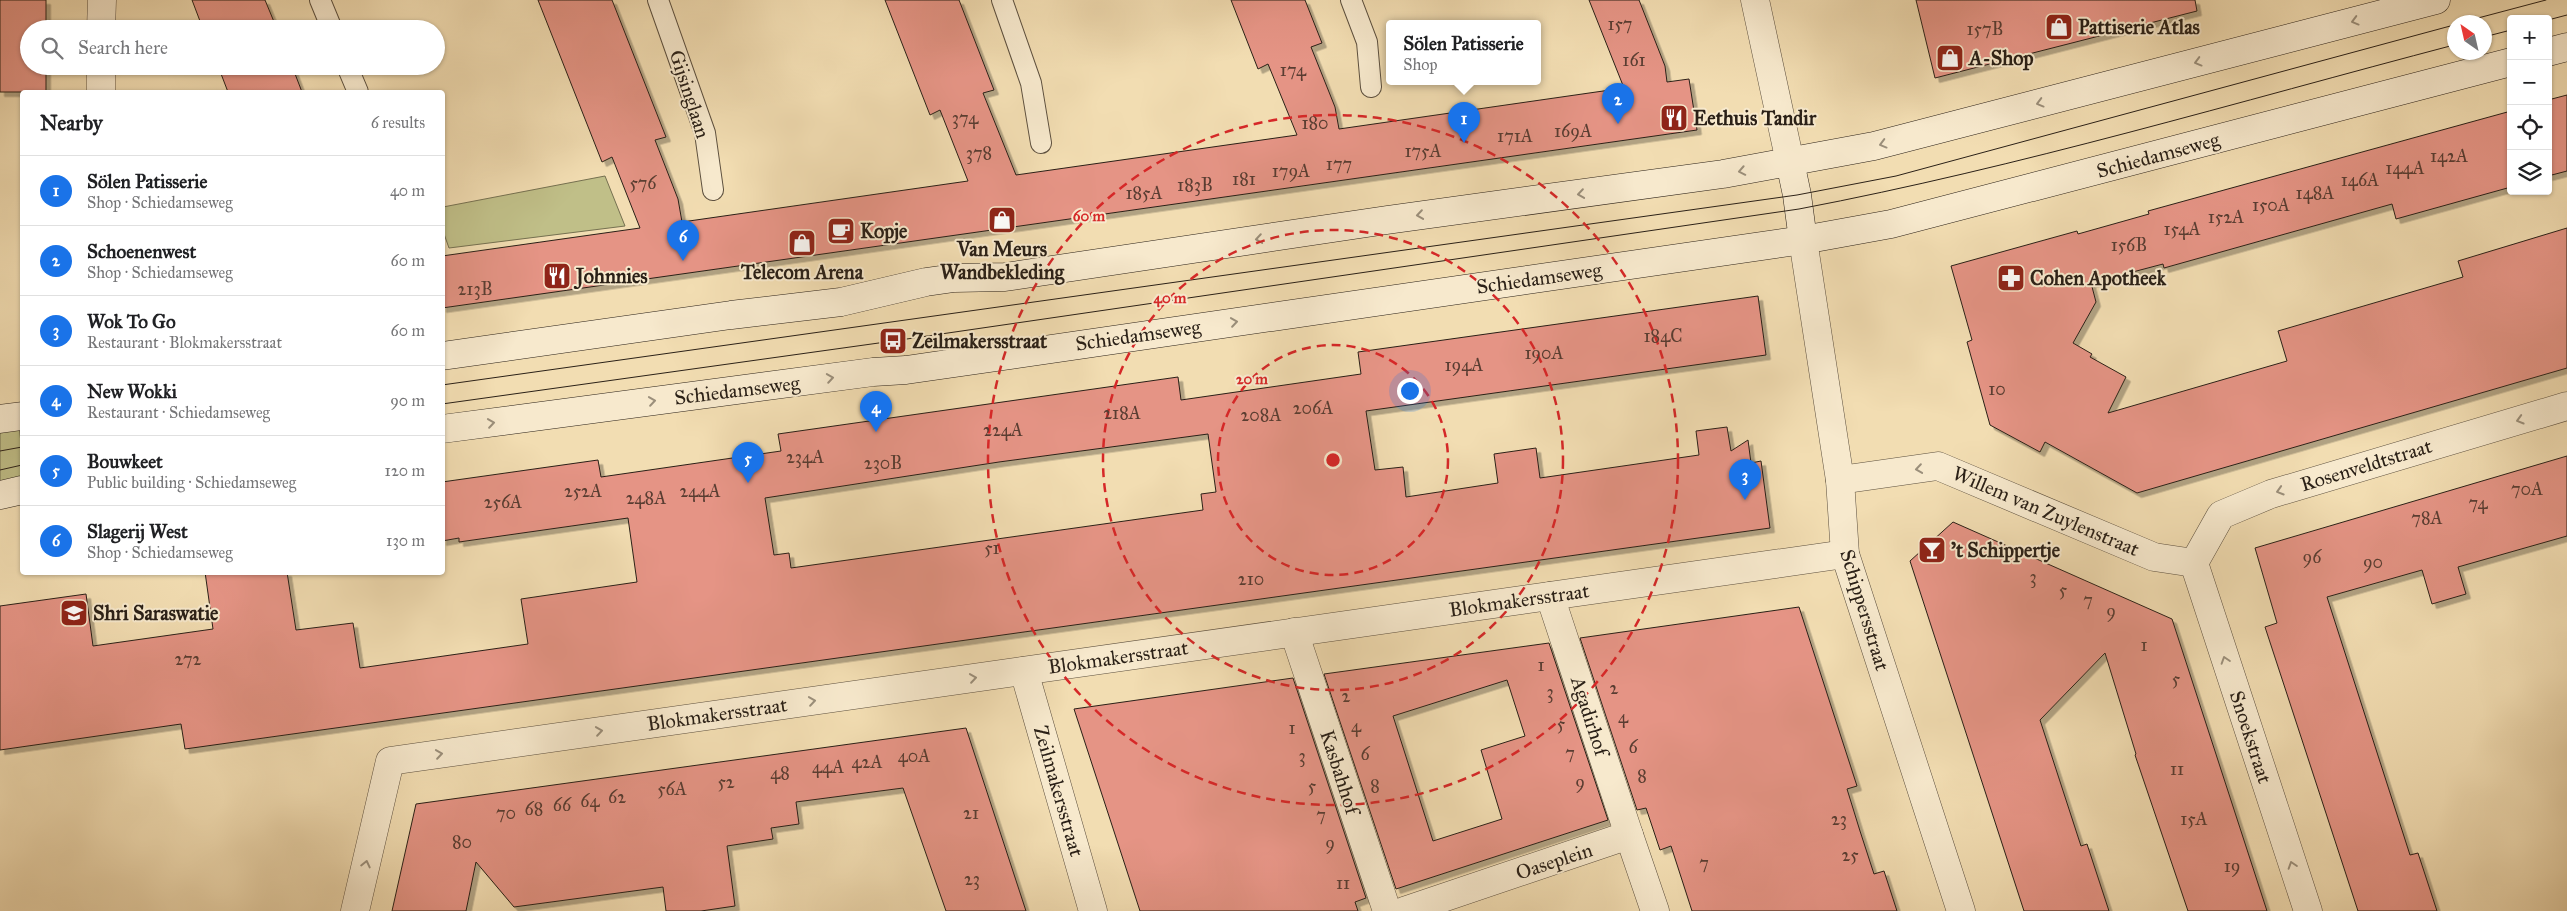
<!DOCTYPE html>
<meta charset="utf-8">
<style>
:root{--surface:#fff;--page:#f2f2f2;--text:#202124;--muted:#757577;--line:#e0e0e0;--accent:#1a73e8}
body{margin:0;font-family:"IM FELL Great Primer",serif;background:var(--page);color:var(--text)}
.controls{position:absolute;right:15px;top:15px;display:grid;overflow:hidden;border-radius:5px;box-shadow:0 1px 4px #0004}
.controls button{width:45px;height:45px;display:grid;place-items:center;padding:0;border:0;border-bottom:1px solid var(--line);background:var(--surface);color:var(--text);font:25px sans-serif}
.compass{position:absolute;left:2447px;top:15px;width:45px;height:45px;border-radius:50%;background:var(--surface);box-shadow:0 1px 4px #0004;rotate:326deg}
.you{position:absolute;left:1409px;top:390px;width:18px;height:18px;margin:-12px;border:4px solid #fff;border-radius:50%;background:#1a73e8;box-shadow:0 0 0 8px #1a73e833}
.badge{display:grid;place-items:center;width:32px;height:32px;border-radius:50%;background:var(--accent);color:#fff;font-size:16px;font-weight:700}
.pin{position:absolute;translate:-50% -41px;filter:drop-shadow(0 1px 2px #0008)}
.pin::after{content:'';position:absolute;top:26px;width:18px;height:15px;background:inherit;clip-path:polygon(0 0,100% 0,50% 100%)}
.popup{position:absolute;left:1386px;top:20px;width:155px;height:65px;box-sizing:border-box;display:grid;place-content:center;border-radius:5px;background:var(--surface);filter:drop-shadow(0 1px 4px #0005);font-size:16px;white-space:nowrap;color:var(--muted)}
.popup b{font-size:19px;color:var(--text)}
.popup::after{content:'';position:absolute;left:50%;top:100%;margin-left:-10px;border:10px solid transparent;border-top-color:var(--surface)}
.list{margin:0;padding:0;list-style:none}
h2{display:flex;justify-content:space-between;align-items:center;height:65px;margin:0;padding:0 20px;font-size:21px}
h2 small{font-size:16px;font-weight:400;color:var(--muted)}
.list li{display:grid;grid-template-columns:32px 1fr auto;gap:15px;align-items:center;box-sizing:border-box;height:70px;padding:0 20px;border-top:1px solid var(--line)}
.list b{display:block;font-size:19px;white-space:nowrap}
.list p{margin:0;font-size:16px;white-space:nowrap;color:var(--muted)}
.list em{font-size:16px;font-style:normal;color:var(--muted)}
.icon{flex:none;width:28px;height:28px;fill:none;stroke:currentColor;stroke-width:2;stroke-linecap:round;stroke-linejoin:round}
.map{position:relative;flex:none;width:2567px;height:911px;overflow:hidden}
.search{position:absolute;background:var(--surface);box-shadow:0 1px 4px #0004;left:20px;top:20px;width:425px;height:55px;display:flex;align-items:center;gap:12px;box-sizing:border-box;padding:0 18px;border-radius:28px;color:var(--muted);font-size:19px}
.panel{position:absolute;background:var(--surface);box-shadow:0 1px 4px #0004;left:20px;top:90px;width:425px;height:485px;border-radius:5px}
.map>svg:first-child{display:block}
</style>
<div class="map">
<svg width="2567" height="911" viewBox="0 0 2567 911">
<defs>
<filter id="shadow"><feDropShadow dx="4.5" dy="4.5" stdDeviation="0" flood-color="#0004"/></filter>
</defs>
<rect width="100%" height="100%" fill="#f2ddb2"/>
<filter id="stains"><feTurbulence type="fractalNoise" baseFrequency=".004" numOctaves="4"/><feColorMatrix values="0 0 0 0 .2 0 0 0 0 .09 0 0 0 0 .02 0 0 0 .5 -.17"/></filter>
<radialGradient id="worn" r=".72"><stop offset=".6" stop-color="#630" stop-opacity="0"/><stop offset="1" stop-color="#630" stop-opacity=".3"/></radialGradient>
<g fill="#c0bf88" stroke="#757050">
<path d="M605 176 625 226 449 248 443 231V207Z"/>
<path d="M19 426 22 451V481L0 485V430Z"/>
</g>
<g fill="#e59485" stroke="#2a2017" fill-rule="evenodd" filter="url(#shadow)">
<path d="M0 0H46V29H29V66H46V92H0Z"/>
<path d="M192 0H265L277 29H203Z"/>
<path d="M538 0H612L666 137 655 140 678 199 682 222 968 181 940 110 930 115 885 0H959L994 90 983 93 1016 175 1297 135 1268 64 1258 69 1231 0H1305L1322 43 1311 47 1335 107 1339 129 1624 88 1589 0H1639L1665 66 1667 82 1689 79 1697 130 442 308V256L640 228 612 157 602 162Z"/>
<path d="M1916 0H2195L2197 11 1935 78Z"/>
<path d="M218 66H292L302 92H228Z"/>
<path d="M2567 95V171L2548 176V100Z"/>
<path d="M2511 111V187L2396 219 2392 204 2164 268 2163 264 2091 283 2096 302 2073 343 2092 354 2090 357 2126 377 2108 413 2287 361 2278 331 2463 277 2458 261 2567 228V368L2137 493 2045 442 2040 452 1990 425 1967 342 1972 340 1951 266 2077 231 2078 234 2149 214 2148 211Z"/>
<path d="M1758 296 1766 355 1366 411 1375 470 1403 467 1406 497 1498 483 1494 454 1536 448 1540 478 1699 455 1696 431 1727 427 1731 451 1748 440 1751 463 1761 461 1770 528 185 749 181 724 0 750V606L86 594 93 646 213 629 205 572H287L296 630 353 623 360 668 528 644 521 599 637 582 628 518 459 542V538L442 541V482L598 460 601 477 781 451 778 434 1178 377 1181 400 1361 374 1358 352ZM1208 434 1216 492 1201 494 1203 510 791 568 789 553 774 555 765 498 999 462Z"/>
<path d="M2567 456V536L2458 567 2466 594 2432 604 2422 570 2327 597 2410 855 2418 853 2437 911H2358L2265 627 2277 623 2255 548Z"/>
<path d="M1953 522 2172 619 2267 911H2188L2135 755 2136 754 2105 653 2040 720 2081 846 2087 844 2109 911H2024L1910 561Z"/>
<path d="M1799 607 1857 786 1847 789 1860 831 1874 874 1884 871 1897 911H1692L1671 846 1660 850 1646 808 1637 810 1580 638Z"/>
<path d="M1549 643 1608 820 1396 889 1324 674ZM1507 680 1525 736 1481 750 1502 819 1433 841 1393 716Z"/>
<path d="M1293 678 1366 898 1355 902 1358 911H1140L1074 709Z"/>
<path d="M966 728 1026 911H946L903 788 796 802 799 824 771 828 773 839 727 846 735 906 701 911H666L663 887 514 907 476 862 466 911H392L416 804Z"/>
</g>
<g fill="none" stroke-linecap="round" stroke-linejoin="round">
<defs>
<g id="lane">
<path d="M320 0 332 29"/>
<path d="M658 0 705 133 713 190"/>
<path d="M1002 0 1031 83 1041 143"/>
<path d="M1351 0 1367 42 1371 87"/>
<path d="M347 66 358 92"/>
</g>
<g id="street">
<path d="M1755 0 1790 162"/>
<path d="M101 29 102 0"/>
<path d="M101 92V66"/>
<path d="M1803 240 1840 480 1845 554 1961 911"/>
<path d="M1840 480 1938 466 2154 557 2194 563"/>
<path d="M2194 563 2221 515 2271 494 2567 406"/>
<path d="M2194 563 2308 911"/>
<path d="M1550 596 1629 835"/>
<path d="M1294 632 1387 911"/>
<path d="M1024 671 1093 911"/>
<path d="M355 911 390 761 1845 554"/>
<path d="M1404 911 1629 835 1655 911"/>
</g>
<g id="secondary">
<path d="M2548 52 2567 47"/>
<path d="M1790 162 1797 195 1803 240"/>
<path d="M442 356 731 315 841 302 926 282 954 278 1005 277 1387 220 1723 174 1874 146 2436 0"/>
<path d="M0 419 22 416"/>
<path d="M442 429 873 372 906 370 1803 240 1891 224 2511 62"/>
<path d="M0 495 22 490"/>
</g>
</defs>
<use href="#lane" stroke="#5c4f3e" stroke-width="22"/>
<use href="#street" stroke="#5c4f3e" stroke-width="29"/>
<use href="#secondary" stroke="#2a2017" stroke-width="29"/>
<use href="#lane" stroke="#f7e9cd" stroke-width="20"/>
<use href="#street" stroke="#f7e9cd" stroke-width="28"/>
<use href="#secondary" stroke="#f7e9cd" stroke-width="28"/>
<g stroke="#2a2017" stroke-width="1">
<path d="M2548 20 2567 15"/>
<path d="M2463 22 2546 0"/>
<path d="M2484 37 2511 30"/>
<path d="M442 385 1797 195 1896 176 2454 25"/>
<path d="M442 404 893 341 1799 209C2020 167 2237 102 2454 45"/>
<path d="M0 451 22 447"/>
<path d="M0 470 22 465"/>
</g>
</g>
<defs><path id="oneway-chevron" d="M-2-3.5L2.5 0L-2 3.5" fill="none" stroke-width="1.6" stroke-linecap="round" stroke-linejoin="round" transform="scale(1.25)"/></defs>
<g stroke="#9b8f7b">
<use href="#oneway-chevron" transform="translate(2355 21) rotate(165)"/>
<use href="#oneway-chevron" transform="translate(2198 62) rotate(165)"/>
<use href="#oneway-chevron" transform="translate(2040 103) rotate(165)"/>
<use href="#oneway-chevron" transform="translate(1883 144) rotate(165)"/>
<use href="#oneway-chevron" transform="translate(1742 171) rotate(169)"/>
<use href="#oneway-chevron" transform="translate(1581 194) rotate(172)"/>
<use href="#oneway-chevron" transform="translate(1420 215) rotate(172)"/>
<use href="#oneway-chevron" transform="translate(1259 239) rotate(171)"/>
<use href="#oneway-chevron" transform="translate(1234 322) rotate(-8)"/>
<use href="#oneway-chevron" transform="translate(830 378) rotate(-9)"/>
<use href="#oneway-chevron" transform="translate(652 401) rotate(-8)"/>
<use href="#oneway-chevron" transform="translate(2520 420) rotate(164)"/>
<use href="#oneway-chevron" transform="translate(491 423) rotate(-8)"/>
<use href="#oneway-chevron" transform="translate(1919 469) rotate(172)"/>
<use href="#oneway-chevron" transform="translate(2280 491) rotate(163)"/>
<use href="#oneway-chevron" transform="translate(2225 660) rotate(-108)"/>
<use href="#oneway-chevron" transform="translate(973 678) rotate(-8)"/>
<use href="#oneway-chevron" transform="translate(812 701) rotate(-8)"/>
<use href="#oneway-chevron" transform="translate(599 731) rotate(-8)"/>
<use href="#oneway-chevron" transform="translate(439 754) rotate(-8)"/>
<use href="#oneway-chevron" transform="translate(366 864) rotate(-77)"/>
<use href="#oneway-chevron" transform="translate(2292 865) rotate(-108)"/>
</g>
<g fill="none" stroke="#d62828" stroke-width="2.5" stroke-dasharray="9 6">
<circle cx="1333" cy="460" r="115"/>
<circle cx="1333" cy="460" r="230"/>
<circle cx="1333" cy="460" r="345"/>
</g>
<defs>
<symbol id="shop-square" viewBox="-11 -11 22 22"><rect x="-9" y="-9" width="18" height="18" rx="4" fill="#8f2418" stroke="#f7e9cd"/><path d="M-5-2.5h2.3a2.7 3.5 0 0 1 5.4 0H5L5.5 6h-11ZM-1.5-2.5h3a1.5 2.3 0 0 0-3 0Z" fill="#fff"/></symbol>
<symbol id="restaurant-square" viewBox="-11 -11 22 22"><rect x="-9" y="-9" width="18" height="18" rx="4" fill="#8f2418" stroke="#f7e9cd"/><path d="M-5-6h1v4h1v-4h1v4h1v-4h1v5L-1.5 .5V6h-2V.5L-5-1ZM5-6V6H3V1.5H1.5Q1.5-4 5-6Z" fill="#fff"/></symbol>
<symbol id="cafe-square" viewBox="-11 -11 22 22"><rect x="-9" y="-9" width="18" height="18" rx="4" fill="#8f2418" stroke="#f7e9cd"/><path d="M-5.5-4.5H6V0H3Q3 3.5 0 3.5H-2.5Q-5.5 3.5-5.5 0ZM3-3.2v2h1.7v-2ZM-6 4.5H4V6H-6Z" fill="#fff"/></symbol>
<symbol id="pharmacy-square" viewBox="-11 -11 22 22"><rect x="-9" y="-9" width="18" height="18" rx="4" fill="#8f2418" stroke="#f7e9cd"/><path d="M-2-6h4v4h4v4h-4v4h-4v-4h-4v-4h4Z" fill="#fff"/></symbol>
<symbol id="bus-square" viewBox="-11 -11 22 22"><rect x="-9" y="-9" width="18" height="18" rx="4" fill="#8f2418" stroke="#f7e9cd"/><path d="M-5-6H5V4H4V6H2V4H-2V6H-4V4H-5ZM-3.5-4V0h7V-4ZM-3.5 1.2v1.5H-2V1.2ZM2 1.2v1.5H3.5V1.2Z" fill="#fff"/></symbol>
<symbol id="bar-square" viewBox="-11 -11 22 22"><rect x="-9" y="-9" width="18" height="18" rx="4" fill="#8f2418" stroke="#f7e9cd"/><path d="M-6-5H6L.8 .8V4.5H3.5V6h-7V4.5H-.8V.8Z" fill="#fff"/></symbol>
<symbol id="school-square" viewBox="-11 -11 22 22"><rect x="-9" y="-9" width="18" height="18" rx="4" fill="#8f2418" stroke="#f7e9cd"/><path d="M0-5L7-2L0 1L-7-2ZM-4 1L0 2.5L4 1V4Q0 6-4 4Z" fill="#fff"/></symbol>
</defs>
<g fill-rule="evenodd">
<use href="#shop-square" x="2043" y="11" width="32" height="32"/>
<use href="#shop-square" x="1934" y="42" width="32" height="32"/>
<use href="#restaurant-square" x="1658" y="102" width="32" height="32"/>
<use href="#shop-square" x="986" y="204" width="32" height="32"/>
<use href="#cafe-square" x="825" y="215" width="32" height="32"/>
<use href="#shop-square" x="786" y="227" width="32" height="32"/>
<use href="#restaurant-square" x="541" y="260" width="32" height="32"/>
<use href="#pharmacy-square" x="1995" y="262" width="32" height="32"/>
<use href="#bus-square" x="877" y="325" width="32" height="32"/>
<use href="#bar-square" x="1916" y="534" width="32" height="32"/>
<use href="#school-square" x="58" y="597" width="32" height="32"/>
</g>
<g text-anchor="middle" stroke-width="4" stroke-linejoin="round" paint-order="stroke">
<g font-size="18" fill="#593d32">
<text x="1620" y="30">157</text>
<text x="1985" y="35">157B</text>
<text x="1634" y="66">161</text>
<text x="1293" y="76">174</text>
<text x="965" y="124">374</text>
<text x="1315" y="129">180</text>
<text x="1573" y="137">169A</text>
<text x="1515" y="142">171A</text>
<text x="1423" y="157">175A</text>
<text x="979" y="159">378</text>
<text x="2449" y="162">142A</text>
<text x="1339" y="170">177</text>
<text x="2405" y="174">144A</text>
<text x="1291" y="177">179A</text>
<text x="1244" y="185">181</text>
<text x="2360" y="186">146A</text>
<text x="643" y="189">576</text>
<text x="1195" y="191">183B</text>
<text x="1144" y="199">185A</text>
<text x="2315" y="199">148A</text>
<text x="2271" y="211">150A</text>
<text x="2226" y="223">152A</text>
<text x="2182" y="235">154A</text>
<text x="2129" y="251">156B</text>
<text x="475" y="295">213B</text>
<text x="1663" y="342">184C</text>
<text x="1544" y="359">190A</text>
<text x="1464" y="371">194A</text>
<text x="1997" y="395">10</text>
<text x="1313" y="414">206A</text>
<text x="1122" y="419">218A</text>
<text x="1261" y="421">208A</text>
<text x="1003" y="436">224A</text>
<text x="805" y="463">234A</text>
<text x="883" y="469">230B</text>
<text x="2527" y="495">70A</text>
<text x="583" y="497">252A</text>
<text x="700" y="497">244A</text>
<text x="646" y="504">248A</text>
<text x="503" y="508">256A</text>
<text x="2478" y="509">74</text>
<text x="2427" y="524">78A</text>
<text x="992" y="554">51</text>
<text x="2312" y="563">96</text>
<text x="2373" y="568">90</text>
<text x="2033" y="583">3</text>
<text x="1251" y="585">210</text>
<text x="2063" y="596">5</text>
<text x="2088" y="606">7</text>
<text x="2111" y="617">9</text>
<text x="2144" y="651">1</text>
<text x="188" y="665">272</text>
<text x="1541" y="671">1</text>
<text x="2176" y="685">5</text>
<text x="1614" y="694">2</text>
<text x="1550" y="698">3</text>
<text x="1346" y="702">2</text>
<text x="1623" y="723">4</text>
<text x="1561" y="730">5</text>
<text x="1356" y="732">4</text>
<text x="1292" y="734">1</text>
<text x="1633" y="753">6</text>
<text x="1570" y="759">7</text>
<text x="1365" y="760">6</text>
<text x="914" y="762">40A</text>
<text x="1302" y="762">3</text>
<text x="867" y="768">42A</text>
<text x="828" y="773">44A</text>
<text x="2177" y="775">11</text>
<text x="780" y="779">48</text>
<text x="1642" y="782">8</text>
<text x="726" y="788">52</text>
<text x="1580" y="788">9</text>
<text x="1312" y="792">5</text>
<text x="1375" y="792">8</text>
<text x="672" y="795">56A</text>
<text x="617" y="803">62</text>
<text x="590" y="807">64</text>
<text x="562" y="811">66</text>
<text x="534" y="815">68</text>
<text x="506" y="819">70</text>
<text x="971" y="819">21</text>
<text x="1321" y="821">7</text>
<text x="1839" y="825">23</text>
<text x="2194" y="825">15A</text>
<text x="462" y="848">80</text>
<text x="1330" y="849">9</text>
<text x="1850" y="861">25</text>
<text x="1704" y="869">7</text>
<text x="2232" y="872">19</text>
<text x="972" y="885">23</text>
<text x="1343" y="889">11</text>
</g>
<g font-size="20" font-weight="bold" fill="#2a2017" stroke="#f7e9cd" text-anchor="start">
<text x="2078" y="34">Pattiserie Atlas</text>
<text x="1969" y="65">A-Shop</text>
<text x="1693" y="125">Eethuis Tandir</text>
<text x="860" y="238">Kopje</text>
<text x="1002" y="256" text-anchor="middle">Van Meurs<tspan x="1002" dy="23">Wandbekleding</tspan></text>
<text x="802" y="279" text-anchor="middle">Telecom Arena</text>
<text x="576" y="283">Johnnies</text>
<text x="2030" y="285">Cohen Apotheek</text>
<text x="912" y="348">Zeilmakersstraat</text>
<text x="1951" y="557">'t Schippertje</text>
<text x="93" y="620">Shri Saraswatie</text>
</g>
<g font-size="20" fill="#2a2017" stroke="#f7e9cd">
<text transform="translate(690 94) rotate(72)" y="7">Gijsinglaan</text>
<text transform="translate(2158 155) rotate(-15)" y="7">Schiedamseweg</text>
<text transform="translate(1539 278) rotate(-8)" y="7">Schiedamseweg</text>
<text transform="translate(1138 335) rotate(-8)" y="7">Schiedamseweg</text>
<text transform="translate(737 390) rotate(-7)" y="7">Schiedamseweg</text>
<text transform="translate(2366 465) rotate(-17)" y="7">Rosenveldtstraat</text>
<text transform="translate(2046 511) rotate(23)" y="7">Willem van Zuylenstraat</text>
<text transform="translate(1519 600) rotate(-8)" y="7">Blokmakersstraat</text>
<text transform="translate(1865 610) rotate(73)" y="7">Schippersstraat</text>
<text transform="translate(1118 657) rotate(-8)" y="7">Blokmakersstraat</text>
<text transform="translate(717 714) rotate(-8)" y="7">Blokmakersstraat</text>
<text transform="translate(1590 716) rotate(72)" y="7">Agadirhof</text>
<text transform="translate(2251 737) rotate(72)" y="7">Snoekstraat</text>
<text transform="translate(1340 772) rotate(72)" y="7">Kasbahhof</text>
<text transform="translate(1059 791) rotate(74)" y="7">Zeilmakersstraat</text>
<text transform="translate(1554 861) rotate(-18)" y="7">Oaseplein</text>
</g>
</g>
<circle cx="1333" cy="460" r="8" fill="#d62828" stroke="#f7e9cd" stroke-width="2.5"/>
<g font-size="15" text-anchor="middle" font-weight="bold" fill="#d62828" stroke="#f7e9cd" stroke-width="4" stroke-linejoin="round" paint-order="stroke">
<text x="1089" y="221">60 m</text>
<text x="1170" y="303">40 m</text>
<text x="1252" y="384">20 m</text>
</g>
<rect width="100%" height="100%" filter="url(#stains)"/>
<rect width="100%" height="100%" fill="url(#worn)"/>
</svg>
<div class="controls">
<button>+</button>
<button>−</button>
<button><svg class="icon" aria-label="locate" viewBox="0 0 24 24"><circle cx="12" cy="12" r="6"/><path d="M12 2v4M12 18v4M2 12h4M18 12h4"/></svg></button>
<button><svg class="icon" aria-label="layers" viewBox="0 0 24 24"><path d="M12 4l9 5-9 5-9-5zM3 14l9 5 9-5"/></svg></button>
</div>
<svg class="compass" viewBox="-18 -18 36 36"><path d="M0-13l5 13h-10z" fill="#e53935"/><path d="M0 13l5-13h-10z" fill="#757577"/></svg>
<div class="you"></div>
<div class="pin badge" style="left:1464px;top:143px">1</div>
<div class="popup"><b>Sölen Patisserie</b>Shop</div>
<div class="pin badge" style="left:1618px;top:124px">2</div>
<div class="pin badge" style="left:1745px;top:500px">3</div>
<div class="pin badge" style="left:876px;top:432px">4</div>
<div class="pin badge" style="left:748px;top:483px">5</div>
<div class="pin badge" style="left:683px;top:261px">6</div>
<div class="search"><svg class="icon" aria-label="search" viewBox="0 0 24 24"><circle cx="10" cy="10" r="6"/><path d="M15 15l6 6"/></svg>Search here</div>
<section class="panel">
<h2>Nearby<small>6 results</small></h2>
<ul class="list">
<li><span class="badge">1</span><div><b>Sölen Patisserie</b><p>Shop · Schiedamseweg</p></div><em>40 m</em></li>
<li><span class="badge">2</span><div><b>Schoenenwest</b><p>Shop · Schiedamseweg</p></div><em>60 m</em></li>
<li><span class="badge">3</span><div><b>Wok To Go</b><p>Restaurant · Blokmakersstraat</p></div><em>60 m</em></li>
<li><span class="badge">4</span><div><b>New Wokki</b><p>Restaurant · Schiedamseweg</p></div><em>90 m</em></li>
<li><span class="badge">5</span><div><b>Bouwkeet</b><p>Public building · Schiedamseweg</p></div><em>120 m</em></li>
<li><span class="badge">6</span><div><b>Slagerij West</b><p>Shop · Schiedamseweg</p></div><em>130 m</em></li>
</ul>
</section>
</div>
